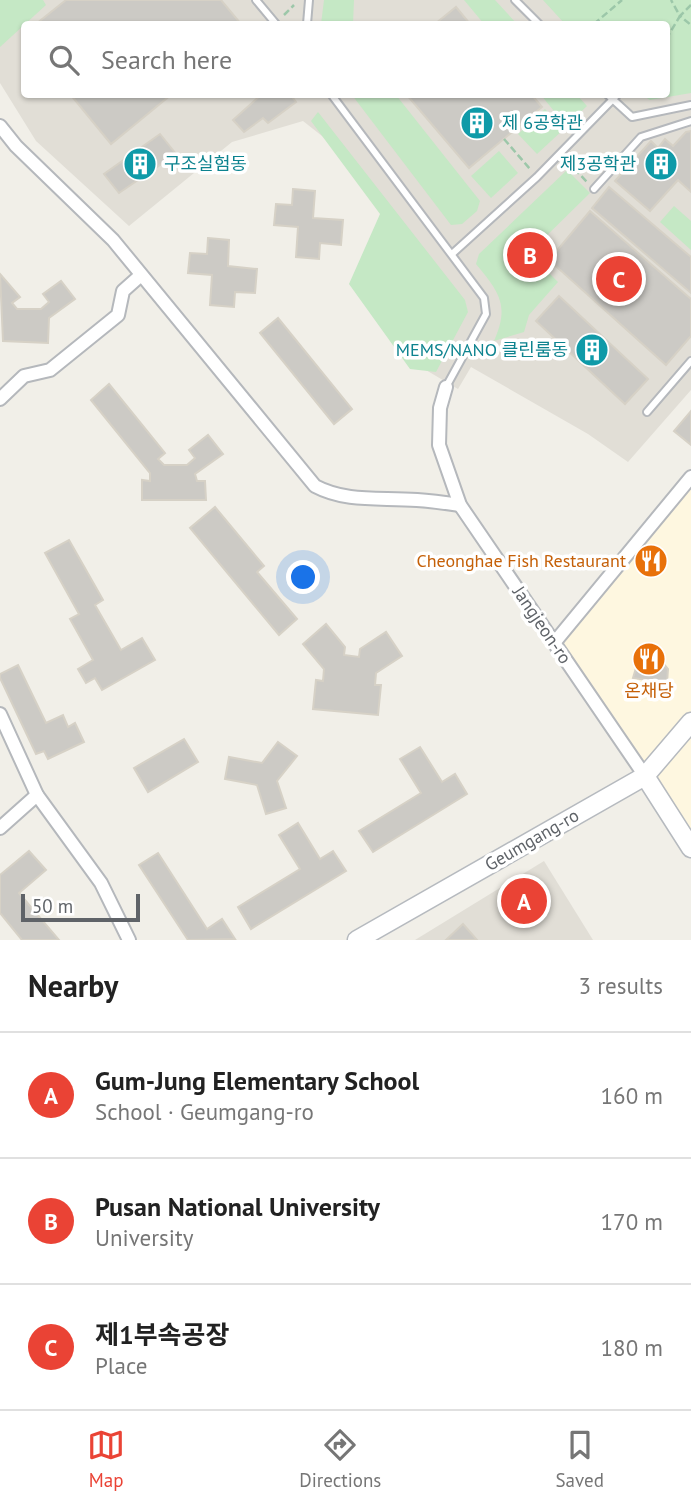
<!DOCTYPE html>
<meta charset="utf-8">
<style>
:root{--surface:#fff;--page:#f2f2f2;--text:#222;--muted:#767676;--line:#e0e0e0;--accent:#ea4335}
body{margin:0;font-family:"PT Sans","Noto Sans KR",sans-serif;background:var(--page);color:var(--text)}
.scale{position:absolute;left:21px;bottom:18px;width:119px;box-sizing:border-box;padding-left:7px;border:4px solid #5f6368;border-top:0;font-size:19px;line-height:24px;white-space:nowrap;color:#5f6368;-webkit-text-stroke:5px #fff;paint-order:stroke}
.you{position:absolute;left:304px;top:578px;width:24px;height:24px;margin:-18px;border:5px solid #fff;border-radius:50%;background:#1a73e8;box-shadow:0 0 0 10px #1a73e833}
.badge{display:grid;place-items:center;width:46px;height:46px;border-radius:50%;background:var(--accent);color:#fff;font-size:23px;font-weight:700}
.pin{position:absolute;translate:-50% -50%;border:4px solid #fff;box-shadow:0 2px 7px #0006}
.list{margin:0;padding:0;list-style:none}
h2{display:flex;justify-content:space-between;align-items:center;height:91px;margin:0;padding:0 28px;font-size:30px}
h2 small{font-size:23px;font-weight:400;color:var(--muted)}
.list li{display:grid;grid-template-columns:46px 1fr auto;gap:21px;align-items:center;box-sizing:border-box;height:126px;padding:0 28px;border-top:2px solid var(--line)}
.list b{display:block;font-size:26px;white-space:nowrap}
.list p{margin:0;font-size:23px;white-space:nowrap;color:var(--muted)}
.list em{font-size:23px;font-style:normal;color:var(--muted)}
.icon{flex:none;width:38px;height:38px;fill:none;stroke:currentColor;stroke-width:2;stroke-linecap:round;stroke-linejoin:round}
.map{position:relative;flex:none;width:691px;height:940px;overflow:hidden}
.search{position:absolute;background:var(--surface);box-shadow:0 2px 5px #0004;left:21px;right:21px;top:21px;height:77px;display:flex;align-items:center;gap:18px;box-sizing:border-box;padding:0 24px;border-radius:7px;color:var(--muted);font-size:26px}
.sheet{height:469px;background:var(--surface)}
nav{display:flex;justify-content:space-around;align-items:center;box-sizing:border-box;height:98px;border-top:2px solid var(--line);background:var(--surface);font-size:19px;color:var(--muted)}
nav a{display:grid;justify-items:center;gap:4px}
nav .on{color:var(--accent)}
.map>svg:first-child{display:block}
</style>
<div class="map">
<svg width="691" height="940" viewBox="0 0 691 940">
<rect width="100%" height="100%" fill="#f1efe8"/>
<path fill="#fef7e0" d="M691 487V837L561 643Z"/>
<g fill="#e1ded6" fill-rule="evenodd">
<path d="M0 0H691V390L628 462 588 434 471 367 458 389 409 360 388 218 341 151 303 121 232 142 129 226 36 141 0 83ZM24 24H666V94H24Z"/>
<path d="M544 861 593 940H415Z"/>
</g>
<g fill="#c5e8c5">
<path d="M0 0H43L46 5 0 47Z"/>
<path d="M324 0H354L353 24H321Z"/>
<path d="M464 0H495L517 24H484Z"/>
<path d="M543 0H691V93L650 100 642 95 666 94V24H565Z"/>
<path d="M352 95H396L480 201 477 211 462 224 451 225Z"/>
<path d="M541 95H577L587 106 566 126Z"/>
<path d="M545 109 564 129 537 154 518 134Z"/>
<path d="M318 112 465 300 468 312 436 372 410 369 349 284 380 214 311 121Z"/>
<path d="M499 151 518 173 491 198 471 176Z"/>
<path d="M567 170 590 193 529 253 558 282 529 315 524 332 494 341C510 305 499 292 476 264L479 254Z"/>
<path d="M674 206 691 221V250L660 222Z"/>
</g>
<g fill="#cccac5" stroke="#d6d1c6" stroke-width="2">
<path d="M66 0H221L241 24H36Z"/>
<path d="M456 7 470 24H435Z"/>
<path d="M70 94H172L111 144Z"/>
<path d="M262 94H290L296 102 268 123 263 118 244 132 233 120Z"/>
<path d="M406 94H531L542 107 469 168Z"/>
<path d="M691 131V192L678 180 650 211 615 181 651 141 658 148 665 139 673 146 686 132Z"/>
<path d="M160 134 176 154 119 193 104 174Z"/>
<path d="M609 187 691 257V293L592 208Z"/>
<path d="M293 189 315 191 313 218 343 220 341 245 320 243 319 259 296 257 298 227 274 225 276 204 292 205Z"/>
<path d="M590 211 691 299V336L666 365 549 260Z"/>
<path d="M208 238 229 240 228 266 257 269 255 293 235 292 234 307 210 305 212 275 188 273 190 253 207 254Z"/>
<path d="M0 274 20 297 12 303 17 309H41L49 302 43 294 61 281 75 299 49 318 48 343 3 341Z"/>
<path d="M559 296 648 379 625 404 536 321Z"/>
<path d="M278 318 352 409 334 424 260 333Z"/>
<path d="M109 384 165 453 158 459 164 465H187L195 458 189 450 208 435 223 454 195 474 197 481H205L206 500H142V480L150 481V473L91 400Z"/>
<path d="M691 411V445L674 431Z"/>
<path d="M215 507 264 566 257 572 297 619 279 635 190 528Z"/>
<path d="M69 540 103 600 95 605 121 650 142 638 155 660 102 690 95 678 86 683 78 669 93 660 70 619 79 614 45 553Z"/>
<path d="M326 624 345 647 344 655 359 657 360 649 386 632 402 656 376 673 375 685H381L378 715 313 709 316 680 323 681 324 669 303 644Z"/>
<path d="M642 648H651L668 669 667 683 633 678Z"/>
<path d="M18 665 46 723 63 715 68 727 75 723 84 742 48 759 44 751 36 754 0 678V674Z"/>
<path d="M184 739 198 762 148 792 134 768Z"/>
<path d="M278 742 297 756 277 781 286 808 266 814 257 785 225 779 229 757 262 763Z"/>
<path d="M420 747 442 782 455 774 467 794 373 852 359 831 421 793 400 759Z"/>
<path d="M298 823 320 859 333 851 346 871 251 929 238 907 300 869 279 835Z"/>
<path d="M29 851 46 870 19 893 59 940H22L0 913V875Z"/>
<path d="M158 853 207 929 222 919 235 939 188 940 139 865Z"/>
<path d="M463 924 477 940H446Z"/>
</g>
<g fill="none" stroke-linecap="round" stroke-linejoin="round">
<defs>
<g id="lane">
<path d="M256 0 276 24"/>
<path d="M515 0 539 24"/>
<path d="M307 24 309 0"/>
<path d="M331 94 484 298 486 314 446 387"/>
<path d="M607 94 632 117 691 105"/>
<path d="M594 189 641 137 691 121"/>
<path d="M452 254 537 177 618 94"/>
<path d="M647 412 691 361"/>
</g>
<g id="street">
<path d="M0 126 16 146 113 240 315 486C347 503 381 497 417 500 431 501 446 503 460 505"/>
<path d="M446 387 440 408 439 445 460 505 645 776"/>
<path d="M0 399 24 376 50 370 118 315 123 291 141 275"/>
<path d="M554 643 691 477"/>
<path d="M0 714 37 795 101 883 129 940"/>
<path d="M0 828 37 795"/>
</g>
<g id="secondary">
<path d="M645 776 691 848"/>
<path d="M357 940 645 776 691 722"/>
</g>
</defs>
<use href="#lane" stroke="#b5b8bc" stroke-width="10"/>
<use href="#street" stroke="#b5b8bc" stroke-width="16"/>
<use href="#secondary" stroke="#b6babf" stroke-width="21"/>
<g stroke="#9cc7a9" stroke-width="2.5" stroke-dasharray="7 3.5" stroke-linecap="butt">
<path d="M691 5 680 16 691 25"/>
<path d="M284 15 294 5"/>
<path d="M594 24 622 0"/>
<path d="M666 39 680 16 671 0"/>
<path d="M638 97 640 94"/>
<path d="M504 139 530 169"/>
<path d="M567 161 587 182"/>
</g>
<use href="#lane" stroke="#fff" stroke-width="6"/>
<use href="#street" stroke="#fff" stroke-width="12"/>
<use href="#secondary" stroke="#fff" stroke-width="18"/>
</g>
<defs>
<symbol id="building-disc" viewBox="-11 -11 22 22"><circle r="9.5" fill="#0f9aa8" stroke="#fff"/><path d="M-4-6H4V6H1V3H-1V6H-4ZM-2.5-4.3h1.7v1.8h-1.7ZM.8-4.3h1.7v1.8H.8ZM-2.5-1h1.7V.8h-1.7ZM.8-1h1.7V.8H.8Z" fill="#fff"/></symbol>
<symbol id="restaurant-disc" viewBox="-11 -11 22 22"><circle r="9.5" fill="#e8710a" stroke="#fff"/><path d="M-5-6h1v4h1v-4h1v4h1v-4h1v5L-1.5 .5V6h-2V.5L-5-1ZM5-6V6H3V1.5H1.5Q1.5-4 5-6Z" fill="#fff"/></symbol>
</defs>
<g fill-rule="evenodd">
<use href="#building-disc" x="458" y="104" width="38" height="38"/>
<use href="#building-disc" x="121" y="145" width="38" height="38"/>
<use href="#building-disc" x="642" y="145" width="38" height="38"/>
<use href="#building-disc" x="573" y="331" width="38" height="38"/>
<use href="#restaurant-disc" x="632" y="542" width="38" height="38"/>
<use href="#restaurant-disc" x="630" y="640" width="38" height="38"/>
</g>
<g text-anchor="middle" stroke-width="7" stroke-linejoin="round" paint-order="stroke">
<g font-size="18" fill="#0d838f" stroke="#fff" text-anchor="start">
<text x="502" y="129">제 6공학관</text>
<text x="164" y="170">구조실험동</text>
<text x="636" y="170" text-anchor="end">제3공학관</text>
<text x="568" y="356" text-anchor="end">MEMS/NANO 클린룸동</text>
</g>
<g font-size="18" fill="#c56008" stroke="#fff" text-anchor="end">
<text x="626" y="567">Cheonghae Fish Restaurant</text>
<text x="649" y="697" text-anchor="middle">온채당</text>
</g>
<g font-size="18" fill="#5f6368" stroke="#fff">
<text transform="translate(542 625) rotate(56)" y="6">Jangjeon-ro</text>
<text transform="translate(532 840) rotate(-30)" y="6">Geumgang-ro</text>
</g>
</g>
</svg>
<div class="scale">50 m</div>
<div class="you"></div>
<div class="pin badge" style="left:524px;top:901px">A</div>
<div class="pin badge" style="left:530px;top:255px">B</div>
<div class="pin badge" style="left:619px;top:279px">C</div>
<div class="search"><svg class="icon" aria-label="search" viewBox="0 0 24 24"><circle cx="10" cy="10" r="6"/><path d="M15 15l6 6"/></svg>Search here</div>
</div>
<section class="sheet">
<h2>Nearby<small>3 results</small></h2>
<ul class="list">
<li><span class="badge">A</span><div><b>Gum-Jung Elementary School</b><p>School · Geumgang-ro</p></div><em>160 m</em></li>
<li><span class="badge">B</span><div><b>Pusan National University</b><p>University</p></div><em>170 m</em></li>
<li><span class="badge">C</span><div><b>제1부속공장</b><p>Place</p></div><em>180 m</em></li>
</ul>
</section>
<nav>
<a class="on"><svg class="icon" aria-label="map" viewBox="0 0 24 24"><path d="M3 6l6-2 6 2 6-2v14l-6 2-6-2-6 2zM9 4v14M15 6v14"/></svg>Map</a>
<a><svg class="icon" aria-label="directions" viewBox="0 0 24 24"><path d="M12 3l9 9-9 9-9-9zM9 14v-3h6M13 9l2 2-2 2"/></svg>Directions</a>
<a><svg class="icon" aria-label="saved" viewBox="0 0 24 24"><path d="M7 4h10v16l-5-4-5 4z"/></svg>Saved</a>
</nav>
